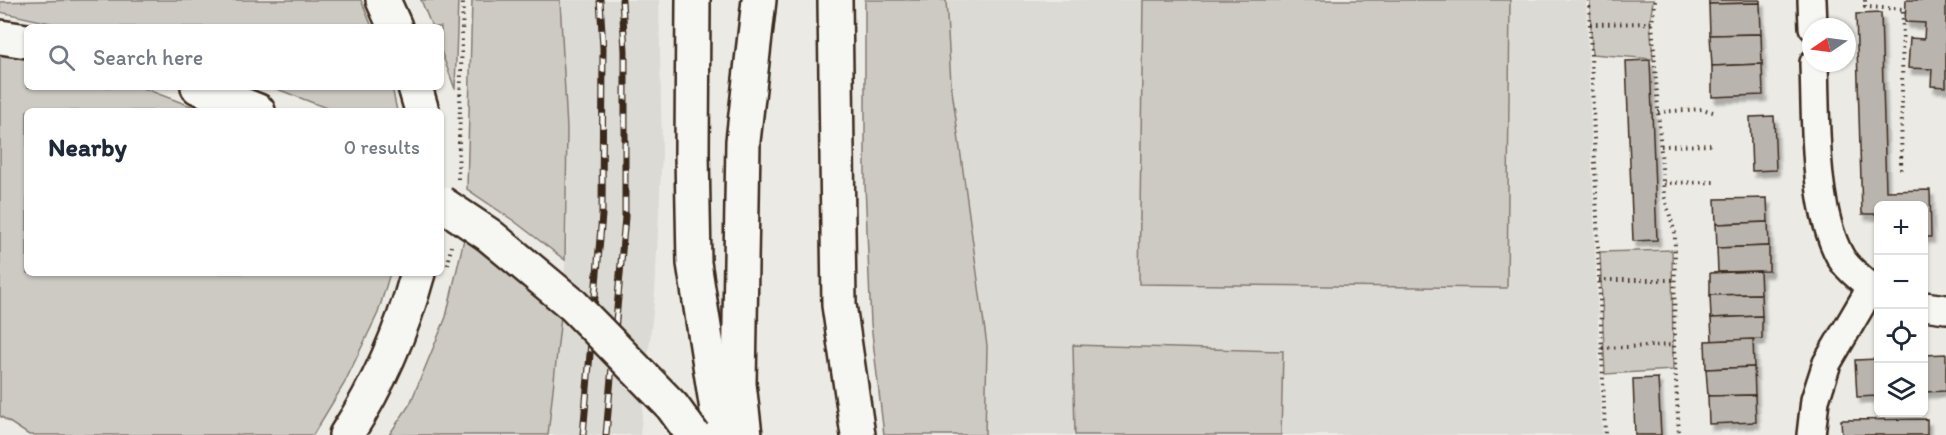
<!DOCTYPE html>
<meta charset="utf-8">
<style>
:root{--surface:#fff;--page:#f2f2f3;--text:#1f2937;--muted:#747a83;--line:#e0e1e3}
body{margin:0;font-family:Itim,sans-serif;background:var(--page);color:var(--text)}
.controls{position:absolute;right:18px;bottom:18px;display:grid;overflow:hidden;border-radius:9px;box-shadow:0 2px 4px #0004}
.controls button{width:54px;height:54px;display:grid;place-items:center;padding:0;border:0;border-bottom:2px solid var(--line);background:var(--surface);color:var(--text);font:30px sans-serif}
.compass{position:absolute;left:1802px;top:18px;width:54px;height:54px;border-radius:50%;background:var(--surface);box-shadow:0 2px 4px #0004;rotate:257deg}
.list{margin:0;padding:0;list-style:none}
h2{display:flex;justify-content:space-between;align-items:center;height:78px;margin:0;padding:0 24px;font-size:26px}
h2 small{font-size:20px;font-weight:400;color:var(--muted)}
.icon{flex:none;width:33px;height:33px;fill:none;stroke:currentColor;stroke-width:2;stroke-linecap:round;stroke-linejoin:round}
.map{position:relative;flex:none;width:1946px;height:435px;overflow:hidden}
.search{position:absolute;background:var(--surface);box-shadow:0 2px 4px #0004;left:24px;top:24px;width:420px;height:66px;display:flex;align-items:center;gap:15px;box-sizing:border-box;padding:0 21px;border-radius:9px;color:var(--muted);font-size:22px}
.panel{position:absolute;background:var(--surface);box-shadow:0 2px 4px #0004;left:24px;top:108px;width:420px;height:168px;border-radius:9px}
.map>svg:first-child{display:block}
</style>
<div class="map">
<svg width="1946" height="435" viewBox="0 0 1946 435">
<defs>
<filter id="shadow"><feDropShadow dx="3.5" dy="6" stdDeviation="1.5" flood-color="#0004"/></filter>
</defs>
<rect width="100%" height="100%" fill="#ebeae5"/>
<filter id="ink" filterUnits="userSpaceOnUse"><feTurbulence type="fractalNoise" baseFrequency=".0167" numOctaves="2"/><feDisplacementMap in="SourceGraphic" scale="12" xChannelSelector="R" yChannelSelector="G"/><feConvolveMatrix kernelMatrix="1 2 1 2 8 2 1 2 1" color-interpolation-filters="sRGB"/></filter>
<g filter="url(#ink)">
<g fill="#dcdad4">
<path d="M560 0H659L662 153 655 292 640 435H548L557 360 567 242V129Z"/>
<path d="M946 0H1586L1602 435H985L987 346 951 83Z"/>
</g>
<g fill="#cdcac4" stroke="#847a71" stroke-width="1.5">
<path d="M78 0H361L372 27H68L0 12V2Z"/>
<path d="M421 0H458L455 89 441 51V27H432Z"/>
<path d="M472 0H560L567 129 565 260 514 221 467 189Z"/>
<path d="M865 0H946L951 83 987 346 985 435H884L871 324 865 184Z"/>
<path d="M1143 0H1510L1507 288 1139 284Z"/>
<path d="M1590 0H1653L1650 22 1653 59 1592 54Z"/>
<path d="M0 53 27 58V87H140L204 111H27V273H390L378 313 344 384 313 435H29L0 416Z"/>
<path d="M272 87H392L397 111H334Z"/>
<path d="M464 239 561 316 548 435H389L410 404 446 317Z"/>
<path d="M1672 250 1673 370 1605 374 1600 252Z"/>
<path d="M1073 345 1283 351 1281 435H1075Z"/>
</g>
<g fill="#bab4ae" stroke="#3b2a1e" stroke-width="1.5" filter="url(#shadow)">
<path d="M1709 0H1760V3L1709 4Z"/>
<path d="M1906 0H1946V87L1931 86 1932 69 1908 68 1910 38 1924 39 1925 23 1905 22Z"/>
<path d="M1760 3 1761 34 1710 35 1709 4Z"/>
<path d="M1881 13 1886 191 1930 190 1931 237H1924V206H1878V214H1862L1856 14Z"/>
<path d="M1761 34 1762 64 1712 66 1710 35Z"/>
<path d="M1650 60 1657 240 1633 241 1626 61Z"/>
<path d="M1762 64 1763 95 1712 97V66Z"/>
<path d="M1774 116 1776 170 1752 171 1750 117Z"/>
<path d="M1767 198 1768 222 1716 224 1715 199Z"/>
<path d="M1768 222 1769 246 1717 248 1716 224Z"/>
<path d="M1769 246V271L1718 272 1717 248Z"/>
<path d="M1760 271 1761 294 1710 295V273Z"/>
<path d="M1761 294 1762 316 1711 318 1710 295Z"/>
<path d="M1762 316V339L1712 341 1711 318Z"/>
<path d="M1753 339 1754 367 1706 369 1705 341Z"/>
<path d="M1946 354V391L1924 392V355Z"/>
<path d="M1878 359V396L1857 397 1855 360Z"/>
<path d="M1754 367 1755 395 1708 396 1706 369Z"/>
<path d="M1658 378 1661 435H1635L1633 379Z"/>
<path d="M1755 395 1756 422 1709 424 1708 396Z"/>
<path d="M1927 419V435H1842L1841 420Z"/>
</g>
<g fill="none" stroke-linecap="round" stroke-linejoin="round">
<defs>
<g id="street">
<path d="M1812 0 1813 27"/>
<path d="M1814 63C1816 119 1813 209 1841 258 1847 268 1868 286 1878 291"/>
<path d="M1924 306 1946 309"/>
<path d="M1811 435 1815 400 1827 363 1871 288"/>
</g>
<g id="primary">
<path d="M383 0 395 27"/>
<path d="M415 87 422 111"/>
<path d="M346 435C379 385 402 331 418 273"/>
</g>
<g id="highway">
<path d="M693 0 692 153 694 263 721 435"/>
<path d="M835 0 839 305 858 435"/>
<path d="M0 37 27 41"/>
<path d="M198 87 258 111"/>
<path d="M745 435 739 384 743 141 759 0"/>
</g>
</defs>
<use href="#street" stroke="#3b2a1e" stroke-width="32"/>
<use href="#primary" stroke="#3b2a1e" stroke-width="38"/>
<use href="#highway" stroke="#3b2a1e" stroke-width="38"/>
<g stroke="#3b2a1e" stroke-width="4" stroke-dasharray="1.5 4.5" stroke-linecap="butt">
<path d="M1589 0 1605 435"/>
<path d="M1655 0 1652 23 1664 196 1675 233 1674 345 1679 435"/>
<path d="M1865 0V7L1903 9 1901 171"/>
<path d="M1590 24 1652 23"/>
<path d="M1658 112 1702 109 1713 112"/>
<path d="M1661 146 1713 145"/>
<path d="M458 179 463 0"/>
<path d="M1664 183 1715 182"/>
<path d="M448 265 451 246"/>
<path d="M1599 280H1674"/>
<path d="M1602 348 1674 345"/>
</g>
<use href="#street" stroke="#f6f6f2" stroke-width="27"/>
<use href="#primary" stroke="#f6f6f2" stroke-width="33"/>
<use href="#highway" stroke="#f6f6f2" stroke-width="33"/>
<defs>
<g id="rail">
<path d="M583 435 602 215 603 48 600 0"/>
<path d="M606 435 625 217V51L622 0"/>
</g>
</defs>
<use href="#rail" stroke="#3b2a1e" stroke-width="7"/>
<use href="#rail" stroke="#f6f6f2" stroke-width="4.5" stroke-dasharray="14" stroke-linecap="butt"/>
<defs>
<path id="highway-bridge" d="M441 203 489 235 573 305 672 406 693 435"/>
</defs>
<use href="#highway-bridge" stroke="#3b2a1e" stroke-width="38" stroke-linecap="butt"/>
<use href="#highway-bridge" stroke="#f6f6f2" stroke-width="33"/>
</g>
</g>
</svg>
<div class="controls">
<button>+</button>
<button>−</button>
<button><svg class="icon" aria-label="locate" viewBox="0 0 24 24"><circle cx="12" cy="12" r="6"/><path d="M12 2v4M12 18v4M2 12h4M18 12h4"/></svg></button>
<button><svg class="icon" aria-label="layers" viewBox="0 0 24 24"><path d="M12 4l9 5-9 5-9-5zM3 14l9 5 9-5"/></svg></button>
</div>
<svg class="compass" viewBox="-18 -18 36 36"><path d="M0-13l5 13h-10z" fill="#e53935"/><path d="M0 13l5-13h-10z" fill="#747a83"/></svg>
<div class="search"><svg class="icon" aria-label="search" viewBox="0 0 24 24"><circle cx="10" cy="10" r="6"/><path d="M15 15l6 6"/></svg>Search here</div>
<section class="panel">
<h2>Nearby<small>0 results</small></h2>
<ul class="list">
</ul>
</section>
</div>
